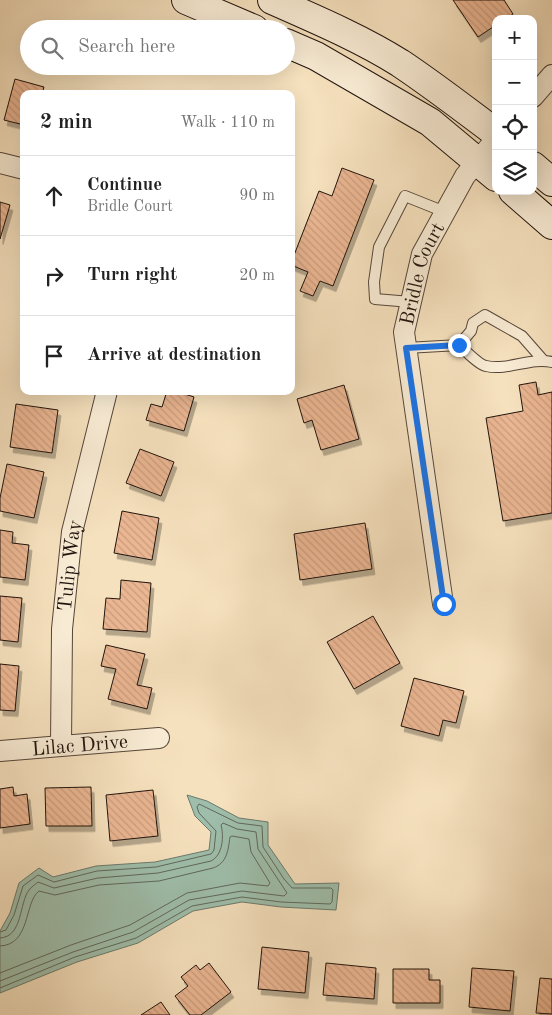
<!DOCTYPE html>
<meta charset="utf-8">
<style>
:root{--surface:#fff;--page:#f6f6f6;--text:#222;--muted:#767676;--line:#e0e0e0}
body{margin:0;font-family:"Old Standard TT",serif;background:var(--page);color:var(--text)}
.controls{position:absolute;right:15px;top:15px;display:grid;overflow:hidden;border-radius:10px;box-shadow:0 5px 20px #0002}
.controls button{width:45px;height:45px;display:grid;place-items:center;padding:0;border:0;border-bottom:1px solid var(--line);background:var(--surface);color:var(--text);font:25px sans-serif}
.stop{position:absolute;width:15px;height:15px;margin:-11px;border:4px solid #1a73e8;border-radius:50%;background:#fff}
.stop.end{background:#1a73e8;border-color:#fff;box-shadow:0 1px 5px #0008}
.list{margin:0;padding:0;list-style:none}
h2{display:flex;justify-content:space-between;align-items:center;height:65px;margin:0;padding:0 20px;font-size:21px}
h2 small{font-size:16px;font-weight:400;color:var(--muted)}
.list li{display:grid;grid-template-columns:32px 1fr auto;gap:15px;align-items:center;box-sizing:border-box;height:80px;padding:0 20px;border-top:1px solid var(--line)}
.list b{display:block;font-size:19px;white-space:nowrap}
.list p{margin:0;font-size:16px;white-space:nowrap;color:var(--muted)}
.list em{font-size:16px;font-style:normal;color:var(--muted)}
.icon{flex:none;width:28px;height:28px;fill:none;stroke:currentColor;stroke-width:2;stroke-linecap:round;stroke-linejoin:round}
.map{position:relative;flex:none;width:552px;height:1015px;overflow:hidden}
.search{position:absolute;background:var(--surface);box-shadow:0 5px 20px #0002;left:20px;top:20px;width:275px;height:55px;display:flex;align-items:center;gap:12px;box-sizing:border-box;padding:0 18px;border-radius:28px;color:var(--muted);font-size:19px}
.panel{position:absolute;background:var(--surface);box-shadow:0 5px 20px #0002;left:20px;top:90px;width:275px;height:305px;border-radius:10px}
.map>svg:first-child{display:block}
</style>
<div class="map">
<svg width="552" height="1015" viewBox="0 0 552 1015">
<defs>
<pattern id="building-back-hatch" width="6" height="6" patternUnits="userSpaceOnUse" patternTransform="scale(1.25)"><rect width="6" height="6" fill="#ebb692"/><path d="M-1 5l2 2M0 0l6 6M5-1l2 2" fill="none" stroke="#c99c7d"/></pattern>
<filter id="shadow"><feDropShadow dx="3" dy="5.5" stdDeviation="0" flood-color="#0004"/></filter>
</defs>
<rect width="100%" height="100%" fill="#f6e1be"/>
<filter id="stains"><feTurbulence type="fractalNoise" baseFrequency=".004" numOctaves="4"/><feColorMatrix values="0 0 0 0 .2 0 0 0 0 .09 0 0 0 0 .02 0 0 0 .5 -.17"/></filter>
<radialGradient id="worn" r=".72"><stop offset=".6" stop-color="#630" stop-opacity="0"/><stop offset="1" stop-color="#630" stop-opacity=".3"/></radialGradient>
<path fill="#9ebeab" stroke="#6c7a6c" d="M187 795 207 801 239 818 268 822V845L295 884 339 883 336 910 281 907 242 902 193 911 138 943 77 962 0 993V931L10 913 19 883 39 868 53 877 96 866 155 862 209 850 211 832 195 816Z"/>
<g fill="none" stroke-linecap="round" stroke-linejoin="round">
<g stroke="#5f685c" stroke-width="1">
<path d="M0 932 6 930 14 915 23 886 38 875 54 882 97 871 156 867 211 854 214 850 216 831 199 813 197 807 199 804 238 823 262 826 263 847 284 879 292 888H331L333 890 332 902 330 904 281 902 242 897 192 906 136 938 75 957 0 988"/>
<path d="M0 938C23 937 19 903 29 890 31 887 36 884 38 882L54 888 98 878 158 873 211 861C223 855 224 836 221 825L223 823 237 829 256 832 258 849 287 893 284 896 242 891 189 900 133 932 73 952 0 981"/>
<path d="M0 946C31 945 24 902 39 891L55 895 99 885 159 881 213 868C227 863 228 851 230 837L232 836 249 839 251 852 270 883 268 886 240 883 187 893 130 925 71 945 0 973"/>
</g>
</g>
<g fill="url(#building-back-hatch)" stroke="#20130d" filter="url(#shadow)">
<path d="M453 0H504L513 14 506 19H496V25L478 37Z"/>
<path d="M15 79 44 87 42 94H24V125L4 120Z"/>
<path d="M342 168 374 180 333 286 320 281 313 296 300 291 308 272 291 265V263L319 191 332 196Z"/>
<path d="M0 202 10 205 0 239Z"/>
<path d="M536 382 538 395 552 392V513L503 521 486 418 523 411 519 385Z"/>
<path d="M344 385 359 439 321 450 312 420 304 423 297 399Z"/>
<path d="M167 391H175L194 397 184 431 146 420 151 404 162 407Z"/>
<path d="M16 404 58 410 52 453 10 447Z"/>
<path d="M140 449 174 462 161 496 126 483Z"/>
<path d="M7 464 44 472 34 518 0 511V498Z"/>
<path d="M122 511 159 518 152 560 114 553Z"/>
<path d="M365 523 372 569 300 580 294 534Z"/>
<path d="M0 530 13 532 12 543 29 545 25 580 0 577Z"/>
<path d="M121 580 151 583 147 632 103 629 106 598 120 599Z"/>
<path d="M0 596 22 598 18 642 0 640Z"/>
<path d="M373 616 400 663 354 689 327 642Z"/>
<path d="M106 645 145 654 137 685 152 688 147 709 108 699 116 669 101 666Z"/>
<path d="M0 664 19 666 15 711 0 710Z"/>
<path d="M414 678 464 691 456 723 443 720 439 736 401 726Z"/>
<path d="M13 787 14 796 27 794 30 824 0 828V789Z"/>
<path d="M91 787 92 826H46L45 788Z"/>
<path d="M153 790 158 836 110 841 106 795Z"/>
<path d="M262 947 309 952 305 993 258 989Z"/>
<path d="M209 963 231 992 201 1015H190L175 996 188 986 181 977 196 965 200 970Z"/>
<path d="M326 963 376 968 374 999 323 995Z"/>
<path d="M472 968 514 971 510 1011 469 1007Z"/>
<path d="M393 969H429V980H440V1003H393Z"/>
<path d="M540 978 552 979V1014L536 1013Z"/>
<path d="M161 1002 170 1015H141Z"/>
</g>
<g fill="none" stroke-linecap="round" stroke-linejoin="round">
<defs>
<g id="lane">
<path d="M411 302 375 299 374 282 379 247 405 196 445 212"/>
<path d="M459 345 471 331 473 323 485 315 522 336 543 360"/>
<path d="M406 348 459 345C465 350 479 365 486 366 509 371 530 357 552 362"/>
</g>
<g id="street">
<path d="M533 97 552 75"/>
<path d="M0 163 24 169"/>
<path id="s1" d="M443 604 404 332 422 254 465 176 496 139"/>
<path id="s2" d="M61 745 62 629 72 532 107 391"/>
<path id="s3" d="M0 751 159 738"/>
</g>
<g id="secondary">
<path d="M186 0 254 29"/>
<path d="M272 0C315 19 360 38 400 63 433 85 464 109 496 133"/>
<path d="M286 43 316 56 430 122 496 177"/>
<path d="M533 166 552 182"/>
<path d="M513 191 552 225"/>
</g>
</defs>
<use href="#lane" stroke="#564639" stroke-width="12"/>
<use href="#street" stroke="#564639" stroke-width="22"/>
<use href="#secondary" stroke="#20130d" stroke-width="30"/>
<use href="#lane" stroke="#f9ecd5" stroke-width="10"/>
<use href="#street" stroke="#f9ecd5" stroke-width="20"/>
<use href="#secondary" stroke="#f9ecd5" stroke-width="28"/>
</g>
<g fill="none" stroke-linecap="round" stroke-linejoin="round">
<path stroke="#1a73e8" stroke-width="6" d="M444 604 406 348 459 345"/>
</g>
<g text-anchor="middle" stroke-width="4.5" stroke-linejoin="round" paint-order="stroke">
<g font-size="20" fill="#20130d" stroke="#f9ecd5">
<text dy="7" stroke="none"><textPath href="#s1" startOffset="336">Bridle Court</textPath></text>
<text dy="7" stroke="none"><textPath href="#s2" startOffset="180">Tulip Way</textPath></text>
<text dy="7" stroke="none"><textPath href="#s3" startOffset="80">Lilac Drive</textPath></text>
</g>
</g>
<rect width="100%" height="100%" filter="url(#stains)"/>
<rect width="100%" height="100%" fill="url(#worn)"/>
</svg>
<div class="controls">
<button>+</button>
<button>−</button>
<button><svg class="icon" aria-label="locate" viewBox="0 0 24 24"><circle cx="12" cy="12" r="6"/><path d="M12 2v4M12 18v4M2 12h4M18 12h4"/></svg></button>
<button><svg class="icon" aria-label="layers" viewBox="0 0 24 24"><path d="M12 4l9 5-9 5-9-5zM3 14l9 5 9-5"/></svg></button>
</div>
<div class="stop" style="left:444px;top:604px"></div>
<div class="stop end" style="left:459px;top:345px"></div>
<div class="search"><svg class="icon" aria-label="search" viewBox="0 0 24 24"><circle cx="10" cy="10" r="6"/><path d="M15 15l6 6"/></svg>Search here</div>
<section class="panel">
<h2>2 min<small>Walk · 110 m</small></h2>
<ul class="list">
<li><svg class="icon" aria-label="ahead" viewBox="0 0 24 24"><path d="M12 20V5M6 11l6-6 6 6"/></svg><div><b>Continue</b><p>Bridle Court</p></div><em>90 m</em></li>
<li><svg class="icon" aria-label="right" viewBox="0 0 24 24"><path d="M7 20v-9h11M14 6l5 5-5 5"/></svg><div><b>Turn right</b></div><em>20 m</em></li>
<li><svg class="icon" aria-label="arrive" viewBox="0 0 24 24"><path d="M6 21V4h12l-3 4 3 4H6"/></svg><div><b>Arrive at destination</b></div></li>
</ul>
</section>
</div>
